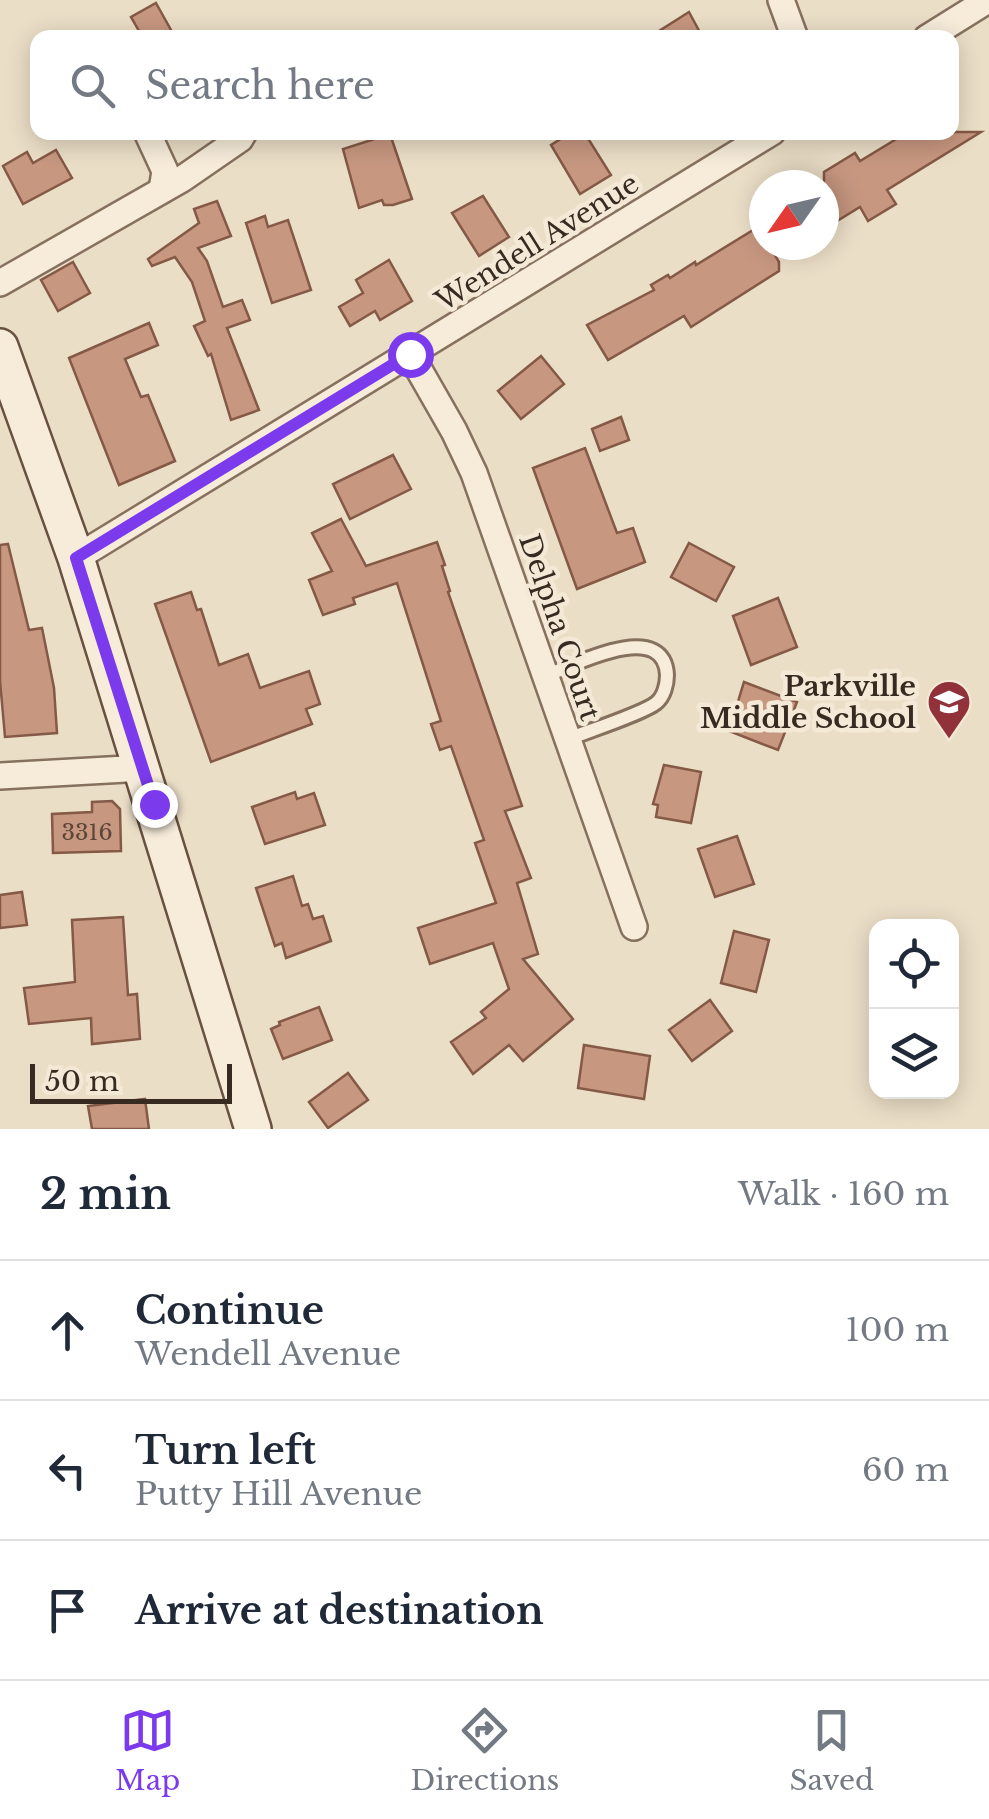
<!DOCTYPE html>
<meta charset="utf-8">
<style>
:root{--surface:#fff;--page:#f2f2f3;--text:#1f2937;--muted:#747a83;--line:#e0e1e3;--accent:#7c3aed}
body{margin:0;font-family:"Libre Baskerville",serif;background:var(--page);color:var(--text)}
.controls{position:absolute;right:30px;bottom:30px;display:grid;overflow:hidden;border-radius:20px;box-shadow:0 5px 25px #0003}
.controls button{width:90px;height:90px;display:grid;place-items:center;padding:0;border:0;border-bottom:2px solid var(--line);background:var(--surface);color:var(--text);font:50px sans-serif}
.compass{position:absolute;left:749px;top:170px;width:90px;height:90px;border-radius:50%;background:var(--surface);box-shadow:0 5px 25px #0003;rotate:236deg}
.scale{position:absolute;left:30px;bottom:25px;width:202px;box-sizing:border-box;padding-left:10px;border:5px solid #372a20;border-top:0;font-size:28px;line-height:35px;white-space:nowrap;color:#372a20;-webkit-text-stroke:8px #f3e9d6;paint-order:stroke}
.stop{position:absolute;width:30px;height:30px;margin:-22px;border:8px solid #7c3aed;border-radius:50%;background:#fff}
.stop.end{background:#7c3aed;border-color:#fff;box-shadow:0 2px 10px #0008}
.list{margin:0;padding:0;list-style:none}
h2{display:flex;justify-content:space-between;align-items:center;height:130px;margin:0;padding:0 40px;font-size:42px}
h2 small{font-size:32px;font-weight:400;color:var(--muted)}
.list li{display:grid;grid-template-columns:65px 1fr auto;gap:30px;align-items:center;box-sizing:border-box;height:140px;padding:0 40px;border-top:2px solid var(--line)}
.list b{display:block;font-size:38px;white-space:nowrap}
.list p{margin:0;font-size:32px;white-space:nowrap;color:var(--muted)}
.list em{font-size:32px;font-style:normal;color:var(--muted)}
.icon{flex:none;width:55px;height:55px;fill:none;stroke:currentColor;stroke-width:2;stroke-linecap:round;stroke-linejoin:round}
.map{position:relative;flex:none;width:989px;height:1129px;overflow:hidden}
.search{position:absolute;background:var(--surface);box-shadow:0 5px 25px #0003;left:30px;right:30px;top:30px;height:110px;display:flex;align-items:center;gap:25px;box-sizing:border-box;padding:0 35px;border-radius:20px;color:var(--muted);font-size:38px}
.sheet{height:550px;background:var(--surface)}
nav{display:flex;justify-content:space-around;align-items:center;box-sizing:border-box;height:140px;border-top:2px solid var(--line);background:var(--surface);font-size:28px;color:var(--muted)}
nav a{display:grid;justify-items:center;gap:5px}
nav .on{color:var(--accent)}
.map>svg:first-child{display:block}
</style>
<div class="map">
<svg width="989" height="1129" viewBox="0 0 989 1129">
<rect width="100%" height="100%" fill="#ebdec7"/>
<g fill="#c79780" stroke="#845945" stroke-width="2.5">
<path d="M156 3 171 30 158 38H143L131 17Z"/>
<path d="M689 12 703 38H648Z"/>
<path d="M572 132H584L611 175 580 194 551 145Z"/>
<path d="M908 132H981L887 190 896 204 868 221 860 207 824 229V172L855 153 860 161Z"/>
<path d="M390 134 412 199 393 205H384L382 200 359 208 343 149Z"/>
<path d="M56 150 72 178 23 204 3 166 27 152 33 163Z"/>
<path d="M483 196 509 237 479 256 452 213Z"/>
<path d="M217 201 231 236 198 248 207 261 223 307 242 300 250 320 227 328 259 410 231 420 211 354 208 356 194 326 205 321 192 282 175 257 152 266 148 259 199 223 194 209Z"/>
<path d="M265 216 268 227 288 220 311 290 272 303 246 223Z"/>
<path d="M758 227 764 237V245H769L779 262V271L691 327 684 316 608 360 587 325 654 290 651 285 668 275 670 278 695 262 696 265Z"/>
<path d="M389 260 412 301 380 320 375 311 350 326 339 307 363 293 356 280Z"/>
<path d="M73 262 90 293 58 311 41 280Z"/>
<path d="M149 323 158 345 125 359 141 397 148 395 175 461 119 485 69 358Z"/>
<path d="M541 356 564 384 521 419 498 391Z"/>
<path d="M621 417 629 440 600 451 592 429Z"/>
<path d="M585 448 617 533 633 528 645 562 577 589 533 468Z"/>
<path d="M393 455 411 489 350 519 333 484Z"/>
<path d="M341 519 366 566 437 542 445 565 442 566 450 591 448 592 522 806 505 811 531 878 517 883 538 954 523 959 573 1019 523 1061 509 1045 473 1074 451 1042 486 1018 481 1012 509 989 493 943 430 964 418 928 496 903 475 843 484 840 451 746 440 750 431 724 441 721 397 583 353 598 355 604 323 615 309 580 332 571 312 533Z"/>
<path d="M689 543 734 567 716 601 671 577Z"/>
<path d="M8 544 29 630 42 628 54 688 57 733 5 737 0 681V545Z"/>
<path d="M191 592 197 610 201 609 219 665 248 654 260 688 309 671 320 704 306 709 312 724 211 762 155 604Z"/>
<path d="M778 598 797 647 751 665 733 616Z"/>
<path d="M744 682 797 702 778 750 729 731Z"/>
<path d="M664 765 701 772 691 823 656 817 658 805 653 804Z"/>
<path d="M295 792 297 799 314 793 325 825 265 844 252 807Z"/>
<path d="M112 801 120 809 121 851 53 853 52 814 92 812V802Z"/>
<path d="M737 836 754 884 715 897 698 849Z"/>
<path d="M293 876 302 906 308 904 313 919 323 916 331 941 286 958 282 943 275 946 256 888Z"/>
<path d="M22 892 27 925 0 928V895Z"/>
<path d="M123 917 128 995 137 994 140 1039 92 1044 91 1018 29 1024 24 988 75 982 72 920Z"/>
<path d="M734 931 769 940 756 992 721 983Z"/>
<path d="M710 1000 732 1031 692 1061 669 1030Z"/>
<path d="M319 1007 332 1040 283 1059 271 1029 280 1025 279 1022Z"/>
<path d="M584 1045 650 1056 644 1099 578 1088Z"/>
<path d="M348 1073 368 1100 328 1128 309 1102Z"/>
<path d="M145 1099 149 1129H92L88 1106Z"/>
</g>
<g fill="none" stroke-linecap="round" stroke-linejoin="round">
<defs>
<path id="lane" d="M546 676C573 665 664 618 667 675 667 684 664 697 656 703 644 713 586 732 568 739"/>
<g id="street">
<path d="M781 0 795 38"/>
<path d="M927 38 988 0"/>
<path d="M147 132 165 171 162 190"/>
<path d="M0 283 182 179 240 139 244 132"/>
<path d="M410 354 454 431 474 473 634 927"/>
<path d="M76 558 772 132"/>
<path d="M0 776 144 768"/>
</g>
<path id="secondary" d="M0 347 76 558 253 1129"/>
</defs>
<use href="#lane" stroke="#86705e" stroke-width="18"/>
<use href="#street" stroke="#86705e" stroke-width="30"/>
<use href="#secondary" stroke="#685141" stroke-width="40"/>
<use href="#lane" stroke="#f7ecda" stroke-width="12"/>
<use href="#street" stroke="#f7ecda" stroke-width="25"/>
<use href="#secondary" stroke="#f7ecda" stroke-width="35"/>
</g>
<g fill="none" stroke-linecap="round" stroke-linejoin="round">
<path stroke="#7c3aed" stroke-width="12" d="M154 804 76 558 410 354"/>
</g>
<defs>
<symbol id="school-pin" viewBox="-11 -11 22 30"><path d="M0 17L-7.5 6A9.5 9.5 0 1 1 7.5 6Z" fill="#91323a" stroke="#f3e9d6"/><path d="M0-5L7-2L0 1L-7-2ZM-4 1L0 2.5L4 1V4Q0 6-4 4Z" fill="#fff"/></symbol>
</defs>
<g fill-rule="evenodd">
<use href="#school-pin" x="924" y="677" width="50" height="68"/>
</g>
<g text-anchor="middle" stroke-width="9" stroke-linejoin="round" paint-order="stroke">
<g font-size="22" fill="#5b4538">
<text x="87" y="840">3316</text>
</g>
<g font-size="28" fill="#372a20" stroke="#f3e9d6">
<text transform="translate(537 242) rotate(-32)" y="10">Wendell Avenue</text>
<text transform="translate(560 627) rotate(71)" y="10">Delpha Court</text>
</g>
<g font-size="28" font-weight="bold" fill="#372a20" stroke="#f3e9d6" text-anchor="end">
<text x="916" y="696">Parkville<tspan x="916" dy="32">Middle School</tspan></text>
</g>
</g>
</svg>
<div class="controls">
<button><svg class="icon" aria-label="locate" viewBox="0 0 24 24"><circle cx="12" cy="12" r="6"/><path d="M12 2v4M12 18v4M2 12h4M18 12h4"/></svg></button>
<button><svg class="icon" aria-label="layers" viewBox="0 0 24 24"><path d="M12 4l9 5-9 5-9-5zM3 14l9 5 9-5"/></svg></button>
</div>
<svg class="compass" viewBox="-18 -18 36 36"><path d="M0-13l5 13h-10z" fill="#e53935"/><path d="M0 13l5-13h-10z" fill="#747a83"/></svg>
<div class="scale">50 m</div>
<div class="stop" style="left:410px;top:354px"></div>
<div class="stop end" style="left:154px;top:804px"></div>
<div class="search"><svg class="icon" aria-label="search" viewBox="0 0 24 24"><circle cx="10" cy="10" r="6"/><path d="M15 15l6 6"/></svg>Search here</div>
</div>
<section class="sheet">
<h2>2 min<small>Walk · 160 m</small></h2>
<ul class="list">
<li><svg class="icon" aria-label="ahead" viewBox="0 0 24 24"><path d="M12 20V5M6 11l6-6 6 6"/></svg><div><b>Continue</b><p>Wendell Avenue</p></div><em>100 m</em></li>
<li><svg class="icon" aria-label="left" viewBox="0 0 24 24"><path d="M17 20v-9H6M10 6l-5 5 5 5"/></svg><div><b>Turn left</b><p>Putty Hill Avenue</p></div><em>60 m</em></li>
<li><svg class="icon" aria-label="arrive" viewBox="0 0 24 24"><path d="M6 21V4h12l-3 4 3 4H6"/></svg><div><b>Arrive at destination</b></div></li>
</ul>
</section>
<nav>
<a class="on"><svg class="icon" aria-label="map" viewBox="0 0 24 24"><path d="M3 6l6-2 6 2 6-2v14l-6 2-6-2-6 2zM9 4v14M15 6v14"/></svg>Map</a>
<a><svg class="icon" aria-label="directions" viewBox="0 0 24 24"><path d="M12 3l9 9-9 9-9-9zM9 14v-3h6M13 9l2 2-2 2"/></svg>Directions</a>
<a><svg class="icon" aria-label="saved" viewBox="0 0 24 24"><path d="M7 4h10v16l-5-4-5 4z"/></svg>Saved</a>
</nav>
